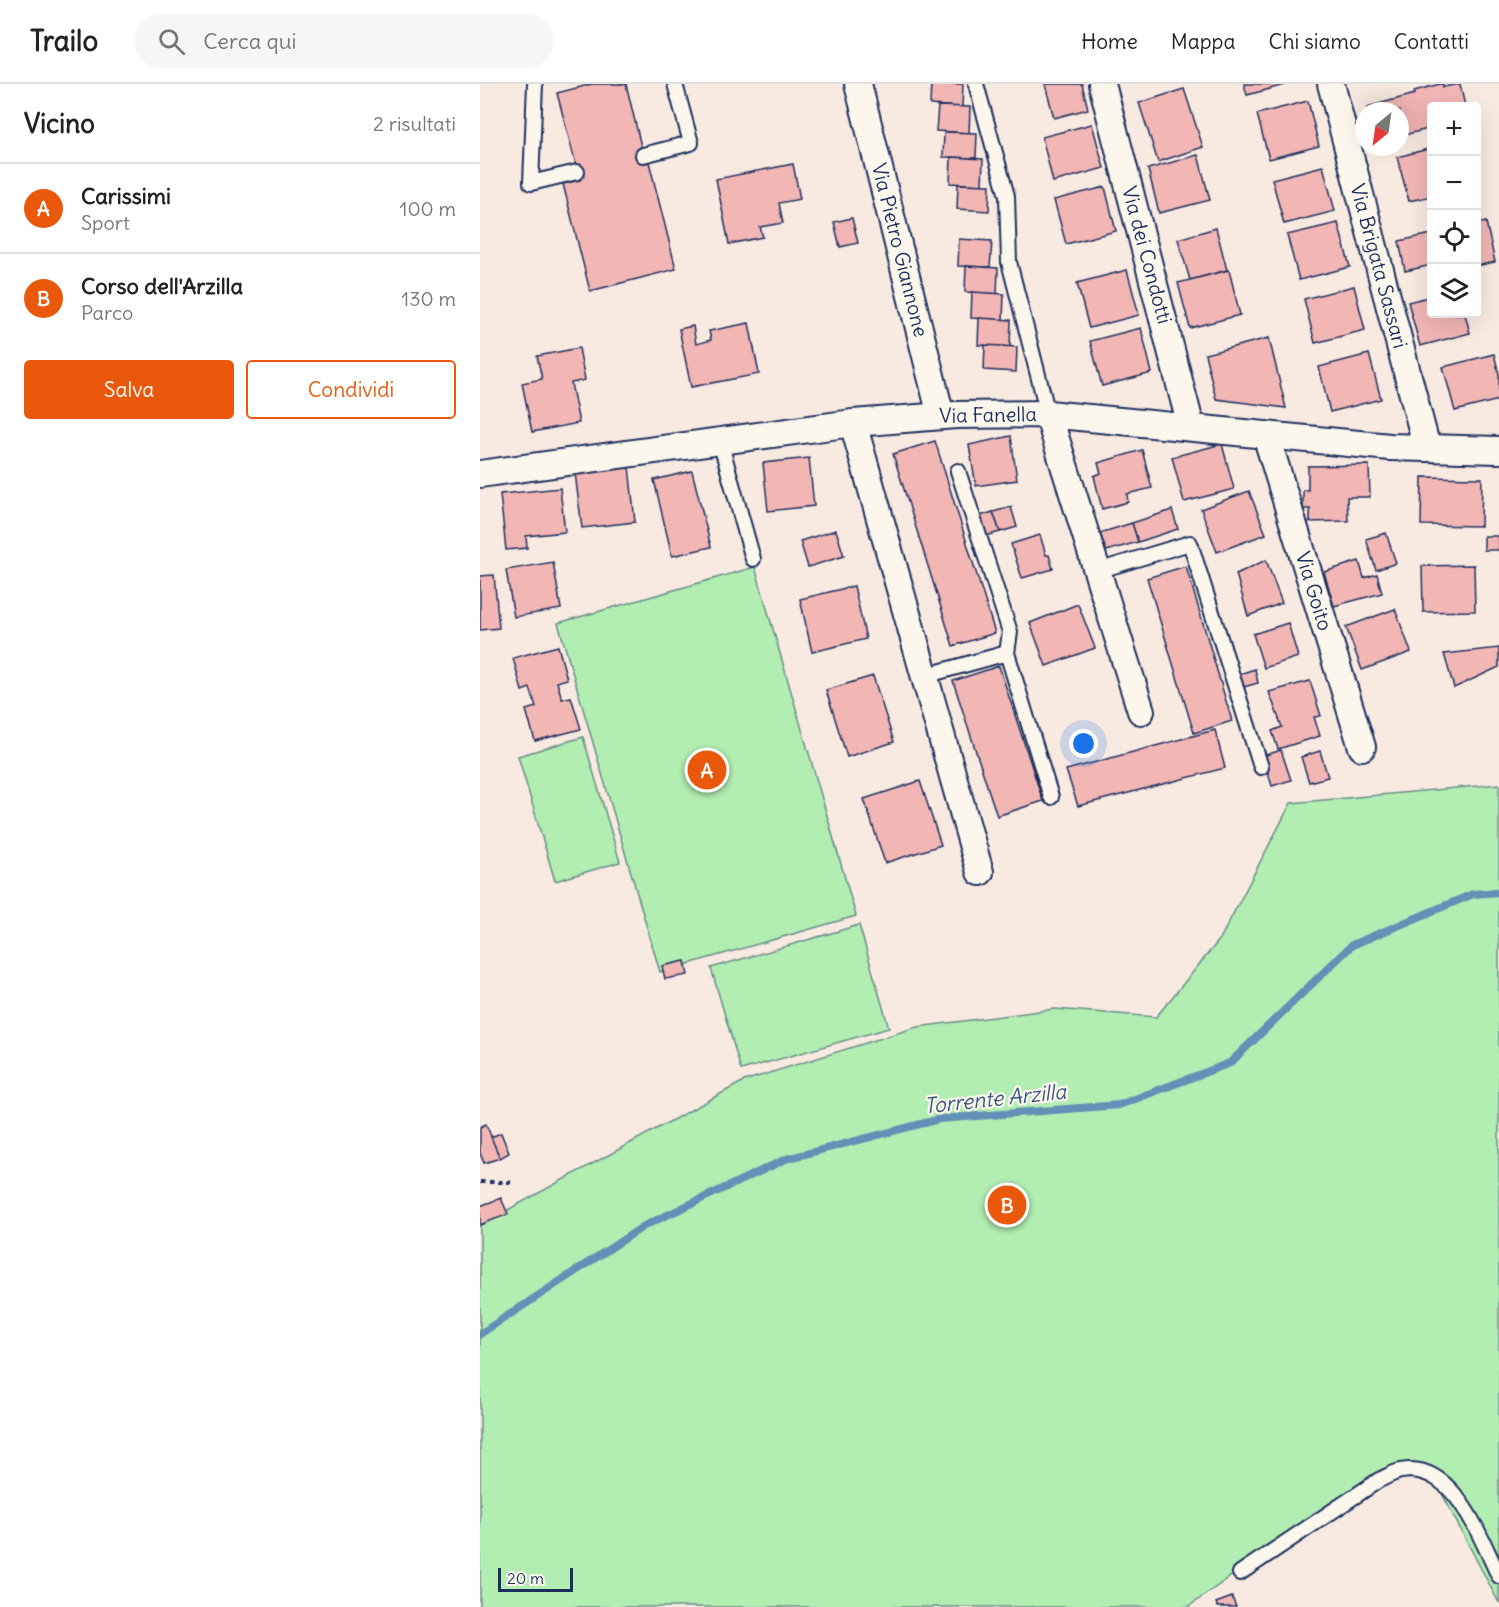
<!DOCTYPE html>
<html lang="it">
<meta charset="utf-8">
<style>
:root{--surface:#fff;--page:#f6f6f6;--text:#222;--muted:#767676;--line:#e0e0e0;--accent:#ea580c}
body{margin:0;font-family:Delius,sans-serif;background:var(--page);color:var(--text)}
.controls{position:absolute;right:18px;top:18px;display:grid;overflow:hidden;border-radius:6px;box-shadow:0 6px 24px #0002}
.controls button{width:54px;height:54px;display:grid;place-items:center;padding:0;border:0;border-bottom:2px solid var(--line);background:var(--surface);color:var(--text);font:30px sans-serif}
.compass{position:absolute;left:875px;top:18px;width:54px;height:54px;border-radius:50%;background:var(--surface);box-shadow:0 6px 24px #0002;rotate:209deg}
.scale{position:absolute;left:18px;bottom:15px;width:75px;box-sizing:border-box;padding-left:6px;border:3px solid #1b2f5e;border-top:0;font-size:16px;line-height:21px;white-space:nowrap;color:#1b2f5e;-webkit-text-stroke:4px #fbf7ec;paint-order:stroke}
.you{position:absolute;left:604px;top:660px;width:21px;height:21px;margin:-15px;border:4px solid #fff;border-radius:50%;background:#1a73e8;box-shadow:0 0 0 9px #1a73e833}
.badge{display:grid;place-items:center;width:39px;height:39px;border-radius:50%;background:var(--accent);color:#fff;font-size:20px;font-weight:700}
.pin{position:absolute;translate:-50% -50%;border:3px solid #fff;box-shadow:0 2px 6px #0006}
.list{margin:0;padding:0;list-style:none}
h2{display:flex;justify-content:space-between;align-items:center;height:78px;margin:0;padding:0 24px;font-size:26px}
h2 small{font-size:20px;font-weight:400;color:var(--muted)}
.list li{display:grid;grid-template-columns:39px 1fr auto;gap:18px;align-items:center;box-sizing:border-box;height:90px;padding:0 24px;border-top:2px solid var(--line)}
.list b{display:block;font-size:22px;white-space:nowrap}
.list p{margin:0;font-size:20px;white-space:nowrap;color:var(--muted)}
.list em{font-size:20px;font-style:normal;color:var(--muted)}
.actions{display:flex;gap:12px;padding:18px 24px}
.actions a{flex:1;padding:14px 0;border:2px solid var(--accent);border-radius:6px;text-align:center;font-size:21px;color:var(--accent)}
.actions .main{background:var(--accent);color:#fff}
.icon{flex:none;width:33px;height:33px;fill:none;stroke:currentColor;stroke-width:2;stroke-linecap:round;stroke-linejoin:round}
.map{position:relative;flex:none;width:1019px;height:1523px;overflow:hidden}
header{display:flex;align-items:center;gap:36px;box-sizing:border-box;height:84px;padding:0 30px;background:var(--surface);border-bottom:2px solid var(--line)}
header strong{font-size:28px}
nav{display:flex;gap:33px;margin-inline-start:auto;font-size:21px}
.search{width:420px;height:54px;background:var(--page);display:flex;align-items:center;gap:15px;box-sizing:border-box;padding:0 21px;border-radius:33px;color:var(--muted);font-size:22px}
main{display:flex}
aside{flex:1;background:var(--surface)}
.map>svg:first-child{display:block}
</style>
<header>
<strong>Trailo</strong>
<div class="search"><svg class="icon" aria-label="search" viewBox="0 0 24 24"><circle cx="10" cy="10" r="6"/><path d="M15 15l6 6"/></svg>Cerca qui</div>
<nav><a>Home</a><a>Mappa</a><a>Chi siamo</a><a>Contatti</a></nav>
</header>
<main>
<aside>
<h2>Vicino<small>2 risultati</small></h2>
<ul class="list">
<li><span class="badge">A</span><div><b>Carissimi</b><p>Sport</p></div><em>100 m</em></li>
<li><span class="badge">B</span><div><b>Corso dell'Arzilla</b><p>Parco</p></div><em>130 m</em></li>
</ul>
<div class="actions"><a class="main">Salva</a><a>Condividi</a></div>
</aside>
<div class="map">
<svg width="1019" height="1523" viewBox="0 0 1019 1523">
<rect width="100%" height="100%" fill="#f9eae1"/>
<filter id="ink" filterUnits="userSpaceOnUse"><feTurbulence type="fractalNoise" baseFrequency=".0167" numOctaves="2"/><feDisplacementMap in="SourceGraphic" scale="12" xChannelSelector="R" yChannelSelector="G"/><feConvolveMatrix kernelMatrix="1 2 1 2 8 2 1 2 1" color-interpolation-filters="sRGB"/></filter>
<g filter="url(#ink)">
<g fill="#b2edb2" stroke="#668e88" stroke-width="1.5">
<path d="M275 483 376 832 180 888 78 539Z"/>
<path d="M103 653 140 778 75 797 38 672Z"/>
<path d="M1019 700V1519L960 1406 931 1385 887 1395 708 1523H0V1141L264 997 437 943 575 925 676 933 740 855 811 719Z"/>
<path d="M379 841 409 944 261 986 231 884Z"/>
</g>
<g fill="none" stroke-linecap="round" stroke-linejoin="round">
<path stroke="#6390b7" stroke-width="8" d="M0 1250 164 1142 306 1075 460 1035 639 1021 750 979 872 861 993 810 1019 808"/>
</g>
<g fill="#f2b6b5" stroke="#1b2f5e" stroke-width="1.5">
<path d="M112 0H146L165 79 169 78 196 185 110 207 83 100 100 96 77 9Z"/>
<path d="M451 0H483L482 23 450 21Z"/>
<path d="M565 0H602L608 25 574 34Z"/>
<path d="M764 0H809L767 11Z"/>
<path d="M960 0H963V3L980 0 985 22H952V44L920 52V27H888L887 23 935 10 934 7Z"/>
<path d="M704 5 723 63 678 78 659 19Z"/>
<path d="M828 17 839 62 789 75 777 30Z"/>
<path d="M458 22 490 23 489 49 456 47Z"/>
<path d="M612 40 624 84 573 98 562 53Z"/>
<path d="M464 48 497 49 496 74 463 73Z"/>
<path d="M952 64V112L929 117 917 73Z"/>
<path d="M718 71 730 116 679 129 668 85Z"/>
<path d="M471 73 503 75 502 101 470 99Z"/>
<path d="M313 80 320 115 299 119 303 139 280 143 283 153 249 160 236 95Z"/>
<path d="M843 82 855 127 804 140 792 95Z"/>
<path d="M478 100 510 101 509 127 477 125Z"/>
<path d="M625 103 636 147 586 160 574 116Z"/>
<path d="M372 134 378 159 360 163 354 138Z"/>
<path d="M1006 138 1015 178 996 182V140Z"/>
<path d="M858 139 870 183 819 196 807 151Z"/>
<path d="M736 144 747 186 710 196 698 155Z"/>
<path d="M952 150V181L925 187 919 157Z"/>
<path d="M479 155 512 157 510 183 478 182Z"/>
<path d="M486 182 518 184 517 210 485 208Z"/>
<path d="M647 186 659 231 609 244 597 199Z"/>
<path d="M749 186 760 231 710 244 698 199Z"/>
<path d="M874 202 885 246 835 259 824 215Z"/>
<path d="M492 208 524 210 523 236 491 234Z"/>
<path d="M952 212V230H985L990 249 940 262 928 218Z"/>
<path d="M499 234 531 236 530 263 498 261Z"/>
<path d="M269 239 279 290 211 303 199 245 213 242 216 260 231 256 229 247Z"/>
<path d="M661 244 672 289 622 302 610 257Z"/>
<path d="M789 254 806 324 736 315 725 270Z"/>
<path d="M505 261 537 263 536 288 504 286Z"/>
<path d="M99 264 105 296 91 299 99 339 52 348 42 299 62 295 57 272Z"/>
<path d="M889 270 901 315 850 328 839 283Z"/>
<path d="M1014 270 1019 290V316L975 327 963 283Z"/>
<path d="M531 352 537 396 496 402 489 361Z"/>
<path d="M455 357 515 549 473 562 413 370Z"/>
<path d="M742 360 754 405 704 418 692 373Z"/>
<path d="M662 366 672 404 647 410 648 418 622 425 614 392 621 389 618 379Z"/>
<path d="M329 374 334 422 288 427 283 379Z"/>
<path d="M889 381 890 413H867L868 437 830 438V425H823V406H828V382Z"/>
<path d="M149 383 155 438 102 444 95 389Z"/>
<path d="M212 387 231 463 192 472 174 396Z"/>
<path d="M942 393 1002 394 1001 442 941 441Z"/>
<path d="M80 404 85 448 46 452 47 464 26 466 20 410Z"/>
<path d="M769 407 786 450 737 468 721 425Z"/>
<path d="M531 423 537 443 520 448 513 428Z"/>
<path d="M692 426 698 445 658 458 652 439Z"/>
<path d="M513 428 520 448 506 452 500 432Z"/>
<path d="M652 439 658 458 626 467 620 449Z"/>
<path d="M356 446 364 472 328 483 320 457Z"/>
<path d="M906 449 916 479 896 486 886 455Z"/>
<path d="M560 451 566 471H569L573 485 542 494 531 460Z"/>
<rect x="1004" y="452" width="15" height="14"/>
<path d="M786 476 802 519 768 532 756 490Z"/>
<path d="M879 477 884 494 897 490 902 509 854 522 844 488Z"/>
<path d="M73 478 81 525 34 533 26 486Z"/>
<path d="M994 481 995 527 943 528 942 482Z"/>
<path d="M706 482 752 637 714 649 667 494Z"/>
<path d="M14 491 19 544 0 546V492Z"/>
<path d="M374 502 386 555 332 568 320 515Z"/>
<path d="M598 520 615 564 566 582 550 539Z"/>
<path d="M915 525 931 568 882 586 866 543Z"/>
<path d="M808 539 818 573 784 584 773 550Z"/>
<path d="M78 562 87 595 77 598 82 615 91 613 101 645 55 657 46 626 56 623 50 604 42 607 33 574Z"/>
<path d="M1019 564V583L974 604 964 570Z"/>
<path d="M519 582 563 717 517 732 473 597Z"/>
<path d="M775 585 778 599 760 604 756 591Z"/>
<path d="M393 592 414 658 367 673 346 606Z"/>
<path d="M830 597 841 632 834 633 840 652 798 665 792 647 802 643 789 608Z"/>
<path d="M735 646 745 684 598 722 586 686Z"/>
<path d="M801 666 811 696 792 702 783 672Z"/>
<path d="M840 667 848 693 829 698 821 673Z"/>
<path d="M440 697 461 761 405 779 384 715Z"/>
<path d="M205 877 208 891 185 895 182 882Z"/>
<path d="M6 1040 20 1074 4 1079 0 1069V1043Z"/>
<path d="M21 1049 29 1069 20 1074 11 1053Z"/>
<path d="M21 1114 28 1130 0 1141V1122Z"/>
<path d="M752 1513 756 1523H738L736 1519Z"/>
</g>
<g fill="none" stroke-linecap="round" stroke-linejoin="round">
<defs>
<g id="lane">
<path d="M55 0 51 99 97 88"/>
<path d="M496 0 527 112 529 178 568 330"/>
<path d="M163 71 211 59 195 0"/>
<path d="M240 357 273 475"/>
<path d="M478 387 530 548 527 569 571 713"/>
<path d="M617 487 710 459 781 683"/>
<path d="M444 592 527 569"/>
<path d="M760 1489 899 1396C906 1393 914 1388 921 1387 974 1377 1000 1454 1019 1492"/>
</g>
<g id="street">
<path d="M378 0 461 332"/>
<path d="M622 0 711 343"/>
<path d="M851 0 947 364"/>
<path d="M568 330 661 627"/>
<path d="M373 339 500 788"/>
<path d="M786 351 882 663"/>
<path d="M0 390 373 339 476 331 568 330 910 363 1019 366"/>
</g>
</defs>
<use href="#lane" stroke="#1b2f5e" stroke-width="18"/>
<use href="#street" stroke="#1b2f5e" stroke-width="30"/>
<path stroke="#1b2f5e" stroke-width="4" stroke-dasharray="4.5 4.5" stroke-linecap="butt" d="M0 1098H31"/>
<use href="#lane" stroke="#fbf7ec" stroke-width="14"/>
<use href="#street" stroke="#fbf7ec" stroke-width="26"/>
</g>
</g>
<g text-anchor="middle" stroke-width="4.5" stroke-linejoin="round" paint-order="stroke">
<g font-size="20" fill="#1b2f5e" stroke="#fbf7ec">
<text transform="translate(420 166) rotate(76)" y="7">Via Pietro Giannone</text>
<text transform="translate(667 171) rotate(75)" y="7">Via dei Condotti</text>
<text transform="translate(899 182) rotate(75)" y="7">Via Brigata Sassari</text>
<text transform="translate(508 331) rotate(-1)" y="7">Via Fanella</text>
<text transform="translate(834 507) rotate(73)" y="7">Via Goito</text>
</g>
<g font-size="21" font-style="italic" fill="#395783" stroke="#fbf7ec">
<text transform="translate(515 1015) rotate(-6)" y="7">Torrente Arzilla</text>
</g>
</g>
</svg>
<div class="controls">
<button>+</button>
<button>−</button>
<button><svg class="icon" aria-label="locate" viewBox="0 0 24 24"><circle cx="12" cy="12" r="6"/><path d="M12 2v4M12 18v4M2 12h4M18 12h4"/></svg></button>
<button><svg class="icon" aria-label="layers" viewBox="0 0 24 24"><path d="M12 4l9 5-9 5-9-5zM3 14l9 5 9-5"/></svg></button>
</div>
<svg class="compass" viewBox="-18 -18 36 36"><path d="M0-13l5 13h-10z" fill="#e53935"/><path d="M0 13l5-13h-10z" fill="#767676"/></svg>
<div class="scale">20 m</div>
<div class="you"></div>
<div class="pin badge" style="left:227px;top:686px">A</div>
<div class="pin badge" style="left:527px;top:1121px">B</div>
</div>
</main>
